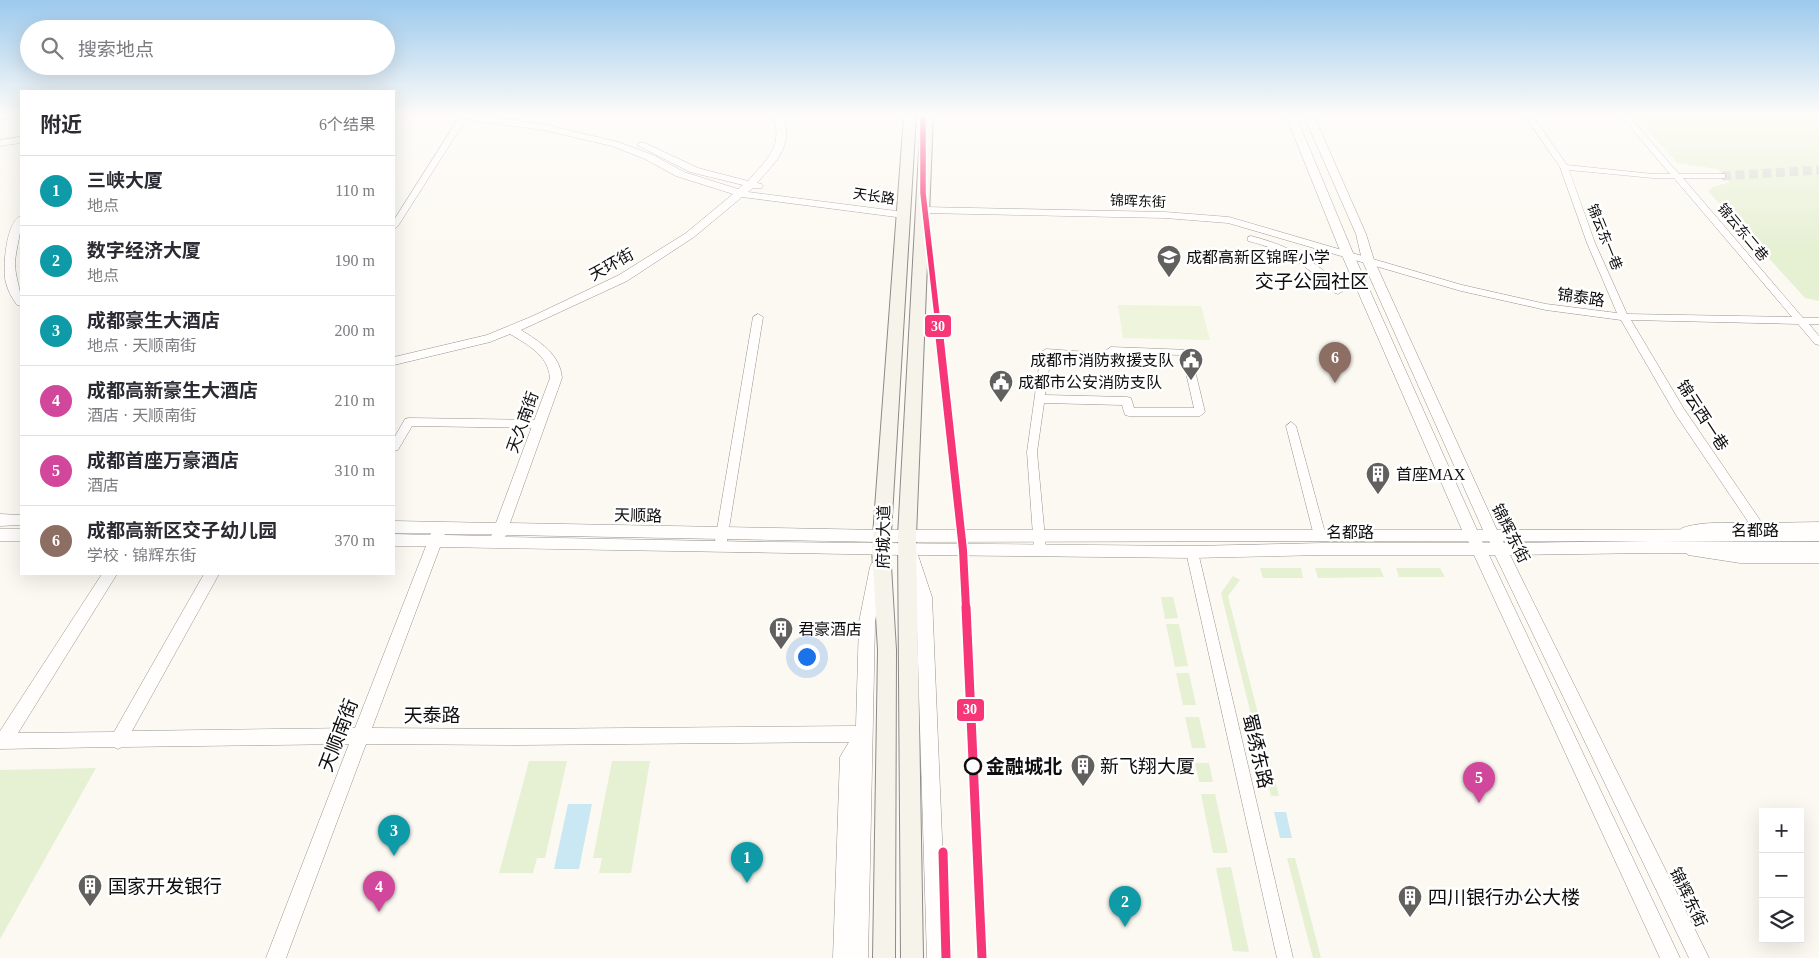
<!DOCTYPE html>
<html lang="zh">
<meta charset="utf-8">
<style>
:root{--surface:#fff;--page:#f7f7f7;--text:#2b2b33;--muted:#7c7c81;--line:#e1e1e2;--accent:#b45309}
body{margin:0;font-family:"Times New Roman","Noto Sans SC",serif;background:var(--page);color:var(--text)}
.controls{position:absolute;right:15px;bottom:15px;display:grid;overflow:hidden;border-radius:0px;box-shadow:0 5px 20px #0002}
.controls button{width:45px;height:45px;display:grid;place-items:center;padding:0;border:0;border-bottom:1px solid var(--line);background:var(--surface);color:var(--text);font:25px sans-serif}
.you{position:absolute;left:806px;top:656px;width:18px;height:18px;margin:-12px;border:4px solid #fff;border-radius:50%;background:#1a73e8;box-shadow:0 0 0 8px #1a73e833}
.badge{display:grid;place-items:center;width:32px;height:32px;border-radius:50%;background:var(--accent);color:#fff;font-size:16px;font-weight:700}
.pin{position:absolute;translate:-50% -41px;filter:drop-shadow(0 1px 2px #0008)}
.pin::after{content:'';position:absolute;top:26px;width:18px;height:15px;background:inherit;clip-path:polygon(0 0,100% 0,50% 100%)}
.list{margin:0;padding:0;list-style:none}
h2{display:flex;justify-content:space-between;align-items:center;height:65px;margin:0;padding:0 20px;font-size:21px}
h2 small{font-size:16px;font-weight:400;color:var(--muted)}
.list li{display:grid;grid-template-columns:32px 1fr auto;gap:15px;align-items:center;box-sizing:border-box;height:70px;padding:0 20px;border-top:1px solid var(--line)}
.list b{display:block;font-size:19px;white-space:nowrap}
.list p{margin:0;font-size:16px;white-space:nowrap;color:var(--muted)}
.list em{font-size:16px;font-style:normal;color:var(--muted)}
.icon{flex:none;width:28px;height:28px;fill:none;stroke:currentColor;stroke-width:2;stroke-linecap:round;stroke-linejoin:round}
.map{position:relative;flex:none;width:1819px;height:958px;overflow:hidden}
.search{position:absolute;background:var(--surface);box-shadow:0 5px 20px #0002;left:20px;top:20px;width:375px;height:55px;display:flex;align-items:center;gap:12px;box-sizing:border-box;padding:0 18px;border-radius:28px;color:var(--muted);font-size:19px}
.panel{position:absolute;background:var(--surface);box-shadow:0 5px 20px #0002;left:20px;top:90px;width:375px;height:485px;border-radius:0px}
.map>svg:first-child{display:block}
</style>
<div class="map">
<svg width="1819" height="958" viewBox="0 0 1819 958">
<rect width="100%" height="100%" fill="#fcf9f2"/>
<g fill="#e6f0d3">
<path d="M1636 116H1819V301L1805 298 1708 191 1713 187 1730 182 1717 169 1677 163Z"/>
<path d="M1260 568H1301L1303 578H1263Z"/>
<path d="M1315 568H1380L1384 577 1318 578Z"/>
<path d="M1396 568H1440L1445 577H1399Z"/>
<path d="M1233 576 1240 580 1228 596 1279 796H1271L1221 593Z"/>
<path d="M1161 597H1173L1178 618 1165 619Z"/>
<path d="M1166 624H1179L1188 666 1175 667Z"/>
<path d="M1176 673H1189L1196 705H1183Z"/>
<path d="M1185 717H1199L1206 748H1192Z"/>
<path d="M529 761H567L545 858H537L533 873H499Z"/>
<path d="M612 761H650L631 873H599L602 858H593Z"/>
<path d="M1195 763H1209L1213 782H1199Z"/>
<path d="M96 768 0 939V770Z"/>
<path d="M1201 794H1215L1228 853H1213Z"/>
<path d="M1287 858H1295L1321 958H1313Z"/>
<path d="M1231 867 1249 952 1233 951 1216 868Z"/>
</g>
<path fill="#eff4dd" d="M1118 305 1201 306 1210 340 1123 338Z"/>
<g fill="#cae8f4">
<path d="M568 804H592L579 869H554Z"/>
<path d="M1274 812H1286L1292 838H1280Z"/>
</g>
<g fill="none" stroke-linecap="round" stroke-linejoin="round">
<path stroke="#d8d6d0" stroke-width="9" stroke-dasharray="9 4.5" stroke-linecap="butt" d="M1722 176 1819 170"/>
<defs>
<g id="minor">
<path d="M0 116H13L0 120Z"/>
<path d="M460 116H468L398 226 394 229V220Z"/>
<path d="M1525 116H1533L1567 165 1653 174H1670L1621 116H1629L1679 174H1725V178H1683L1803 318H1819V324H1809L1819 336V345L1815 344 1798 324 1631 320 1684 409 1762 523 1819 522V532L1711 533 1686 536 1682 534 1680 531 1682 528C1703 521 1727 523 1749 523L1676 415 1621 320 1546 310 1461 291 1228 223 1165 218 924 213 920 210 924 207 1165 212 1229 217 1462 285 1546 304 1617 313 1587 243 1560 167ZM1569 170 1653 178H1674L1792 317 1627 314 1595 243Z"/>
<path d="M1251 236C1287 245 1320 261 1343 291L1338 294 1335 293C1307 266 1286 250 1248 241V237Z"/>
<path d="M758 314 763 317 726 547 724 550H716L714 547 753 317Z"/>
<path d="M1111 347 1190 350 1205 412 1200 416H1129L1125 415 1122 405 1044 403 1037 452 1046 549 1044 552H1036L1034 549 1027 452 1041 352 1046 349 1102 353ZM1113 353 1182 355 1194 408H1134L1131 398 1127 397 1045 395 1051 356 1104 360Z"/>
<path d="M409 418 539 420 544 424 539 428 412 426 398 450 394 451V438L405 419Z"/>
<path d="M1291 422 1296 426 1326 536 1324 539H1316L1314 536 1286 426Z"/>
<path d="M1192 547 1196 549 1198 552 1293 958H1277L1186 552 1188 549Z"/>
<path d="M1692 547 1740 553H1819V563H1740L1688 555 1686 552 1688 549Z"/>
</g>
<g id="tertiary">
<path d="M459 116H484L543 124 618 142 653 155 684 172 738 189 743 185 690 172 637 145 639 143H645L698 168 748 181C767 159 784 146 773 116H783C794 146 776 161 757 183L762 184 763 186 762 188H753L748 192 904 212 909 215 904 218 742 197 694 237 627 281 521 330C540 342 560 354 562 378L510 523 881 530H1462L1341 253 1286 116H1296L1353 253 1477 530H1483L1362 260 1356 234 1304 116H1314L1366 234 1374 260 1497 530 1819 529V541H1503L1504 543 1653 541 1819 542V554L1653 553 1510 555 1709 958H1689L1495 555H1489L1680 958H1660L1474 555H1323L1192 558 918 555 932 597 947 958H927L916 597 904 555 440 547 372 728 518 729 856 726 859 622 870 567 872 563 877 561 882 563 884 567 875 622 868 958H833L840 757 849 742 518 745 366 744 286 958H266L349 744 122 747 118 749 114 747 0 749V731L102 574H117L18 733 114 732 204 574H219L132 731 355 728 426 546H394V534L430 535 431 533H394V521L496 523 550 378C548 355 528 345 510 334L490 342 394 365V357L487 335 533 316 619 275 686 233 733 194 676 176 645 159 612 146 543 130 464 119ZM445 534H492L491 536 444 535ZM506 535 881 542 1468 541 1469 543H1323L1192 546 769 542 505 537ZM1482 541H1489L1490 543H1483Z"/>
<path d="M21 137V143L0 146V140Z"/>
<path d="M21 216C22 232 16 247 15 263 15 278 22 291 21 306L17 305C12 298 8 291 6 283 2 270 6 220 21 216Z"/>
<path d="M0 514 21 515V525L0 526Z"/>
<rect x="0" y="529" width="21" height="12"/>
</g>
<g id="secondary">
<path d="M904 116H916L890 549 896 650 895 958H873L878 650 872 549Z"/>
<path d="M921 116H933L916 536 923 958H901L898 536Z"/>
</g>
</defs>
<use href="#minor" stroke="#959491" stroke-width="1"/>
<use href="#tertiary" stroke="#959491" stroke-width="1"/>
<use href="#secondary" stroke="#8c8a87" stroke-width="2"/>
<use href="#minor" fill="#fffefd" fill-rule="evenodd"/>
<use href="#tertiary" fill="#fffefd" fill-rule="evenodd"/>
<use href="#secondary" fill="#f5f3ea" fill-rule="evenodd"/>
<defs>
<path id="metro-1-far2" d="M923 116V193L939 333"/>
<path id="metro-1-far1" d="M939 332 963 550 966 608"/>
<g id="metro-1">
<path d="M966 607 982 958"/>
<path d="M943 852 946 958"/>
</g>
</defs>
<use href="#metro-1-far2" stroke="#fff" stroke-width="9"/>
<use href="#metro-1-far1" stroke="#fff" stroke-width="11"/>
<use href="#metro-1" stroke="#fff" stroke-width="13"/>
<use href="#metro-1-far2" stroke="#f63676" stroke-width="5.5"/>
<use href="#metro-1-far1" stroke="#f63676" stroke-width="8"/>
<use href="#metro-1" stroke="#f63676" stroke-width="9"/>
</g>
<linearGradient id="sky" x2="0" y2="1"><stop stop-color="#9cc9ed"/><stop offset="0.46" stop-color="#fefcf9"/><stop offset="1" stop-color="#fefcf9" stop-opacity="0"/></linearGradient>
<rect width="1819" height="250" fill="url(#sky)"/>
<defs>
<symbol id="school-pin" viewBox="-11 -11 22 30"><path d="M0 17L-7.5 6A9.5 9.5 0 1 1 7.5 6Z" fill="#61605e" stroke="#fff"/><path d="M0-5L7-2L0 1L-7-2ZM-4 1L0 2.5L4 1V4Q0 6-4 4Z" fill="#fff"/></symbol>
<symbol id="civic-pin" viewBox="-11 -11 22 30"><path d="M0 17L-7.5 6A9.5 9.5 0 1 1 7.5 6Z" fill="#61605e" stroke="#fff"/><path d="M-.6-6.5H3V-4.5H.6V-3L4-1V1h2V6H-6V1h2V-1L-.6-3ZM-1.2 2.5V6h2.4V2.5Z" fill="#fff"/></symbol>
<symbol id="building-pin" viewBox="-11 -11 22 30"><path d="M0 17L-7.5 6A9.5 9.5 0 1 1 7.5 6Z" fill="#61605e" stroke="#fff"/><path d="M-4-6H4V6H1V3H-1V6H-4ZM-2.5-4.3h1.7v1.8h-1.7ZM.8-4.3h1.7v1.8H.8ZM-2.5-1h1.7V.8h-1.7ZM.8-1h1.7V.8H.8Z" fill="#fff"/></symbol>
</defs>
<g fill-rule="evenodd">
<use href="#school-pin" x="1155" y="243" width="28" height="38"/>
<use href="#civic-pin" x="1177" y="346" width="28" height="38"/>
<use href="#civic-pin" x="987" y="368" width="28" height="38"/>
<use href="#building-pin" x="1364" y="460" width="28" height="38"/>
<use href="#building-pin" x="767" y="615" width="28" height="38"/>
<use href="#building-pin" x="1069" y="752" width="28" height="38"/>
<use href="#building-pin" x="76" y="872" width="28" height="38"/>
<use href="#building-pin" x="1396" y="883" width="28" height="38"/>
</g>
<circle fill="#fff" stroke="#0e0e0e" stroke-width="2.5" cx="973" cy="766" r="8"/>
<g text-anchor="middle" stroke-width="5" stroke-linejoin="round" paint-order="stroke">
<g font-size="14" fill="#0e0e0e" stroke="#fff">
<text transform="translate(874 196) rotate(8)" y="5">天长路</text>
<text transform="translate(1138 201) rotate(2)" y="5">锦晖东街</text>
<text transform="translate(1743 232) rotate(50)" y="5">锦云东二巷</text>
<text transform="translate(1605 237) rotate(68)" y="5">锦云东一巷</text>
</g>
<g font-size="16" fill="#0e0e0e" stroke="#fff" text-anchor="start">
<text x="1186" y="263">成都高新区锦晖小学</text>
<text x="1174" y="366" text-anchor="end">成都市消防救援支队</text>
<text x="1018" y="388">成都市公安消防支队</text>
<text x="1396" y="480">首座MAX</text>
<text x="798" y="635">君豪酒店</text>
</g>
<g font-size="16" fill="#0e0e0e" stroke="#fff">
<text transform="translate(611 264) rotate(-29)" y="6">天环街</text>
<text transform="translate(1581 297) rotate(8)" y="6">锦泰路</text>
<text transform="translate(1703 415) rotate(57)" y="6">锦云西一巷</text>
<text transform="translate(522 422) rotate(-70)" y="6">天久南街</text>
<text transform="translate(638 515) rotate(1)" y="6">天顺路</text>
<text x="1755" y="536">名都路</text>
<text x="1350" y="538">名都路</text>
<text transform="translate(1511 533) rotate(63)" y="6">锦辉东街</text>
<text transform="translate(883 537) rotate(-89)" y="6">府城大道</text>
<text transform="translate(1689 897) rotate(64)" y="6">锦辉东街</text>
</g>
<g font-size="19" fill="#0e0e0e" stroke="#fff">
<text x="1312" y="288">交子公园社区</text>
</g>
<g font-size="19" fill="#0e0e0e" stroke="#fff">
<text x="432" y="722">天泰路</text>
<text transform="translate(338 735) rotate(-69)" y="7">天顺南街</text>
<text transform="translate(1258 751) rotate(77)" y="7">蜀绣东路</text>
</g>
<g font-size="19" font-weight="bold" fill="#0e0e0e" stroke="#fff" text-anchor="start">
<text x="986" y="773">金融城北</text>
</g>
<g font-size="19" fill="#0e0e0e" stroke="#fff" text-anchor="start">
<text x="1100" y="773">新飞翔大厦</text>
<text x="108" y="893">国家开发银行</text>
<text x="1428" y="904">四川银行办公大楼</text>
</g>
</g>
<g stroke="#fff" stroke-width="2">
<rect x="924" y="314" width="28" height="24" rx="5" fill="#f63676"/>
<rect x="956" y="698" width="29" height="24" rx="5" fill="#f63676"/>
</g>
<g font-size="14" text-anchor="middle" font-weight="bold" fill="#fff">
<text x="938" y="331">30</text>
<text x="970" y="714">30</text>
</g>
</svg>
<div class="controls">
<button>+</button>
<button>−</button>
<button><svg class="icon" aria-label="layers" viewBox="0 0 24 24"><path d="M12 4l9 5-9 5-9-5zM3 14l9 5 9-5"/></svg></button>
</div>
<div class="you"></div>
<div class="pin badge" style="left:747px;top:883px;background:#0f9aa8">1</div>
<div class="pin badge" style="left:1125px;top:927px;background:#0f9aa8">2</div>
<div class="pin badge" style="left:394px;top:856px;background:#0f9aa8">3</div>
<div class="pin badge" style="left:379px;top:912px;background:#d1479c">4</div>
<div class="pin badge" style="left:1479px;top:803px;background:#d1479c">5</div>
<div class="pin badge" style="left:1335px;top:383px;background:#8d6e63">6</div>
<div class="search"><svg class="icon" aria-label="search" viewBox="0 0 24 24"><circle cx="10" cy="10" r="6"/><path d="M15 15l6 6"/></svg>搜索地点</div>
<section class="panel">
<h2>附近<small>6个结果</small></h2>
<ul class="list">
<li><span class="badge" style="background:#0f9aa8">1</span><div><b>三峡大厦</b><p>地点</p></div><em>110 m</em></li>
<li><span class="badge" style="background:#0f9aa8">2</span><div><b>数字经济大厦</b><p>地点</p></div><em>190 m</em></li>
<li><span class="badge" style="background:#0f9aa8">3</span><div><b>成都豪生大酒店</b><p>地点 · 天顺南街</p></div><em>200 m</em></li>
<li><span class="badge" style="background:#d1479c">4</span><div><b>成都高新豪生大酒店</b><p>酒店 · 天顺南街</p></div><em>210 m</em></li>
<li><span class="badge" style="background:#d1479c">5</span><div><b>成都首座万豪酒店</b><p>酒店</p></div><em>310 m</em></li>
<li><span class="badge" style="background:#8d6e63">6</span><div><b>成都高新区交子幼儿园</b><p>学校 · 锦辉东街</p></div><em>370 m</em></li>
</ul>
</section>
</div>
